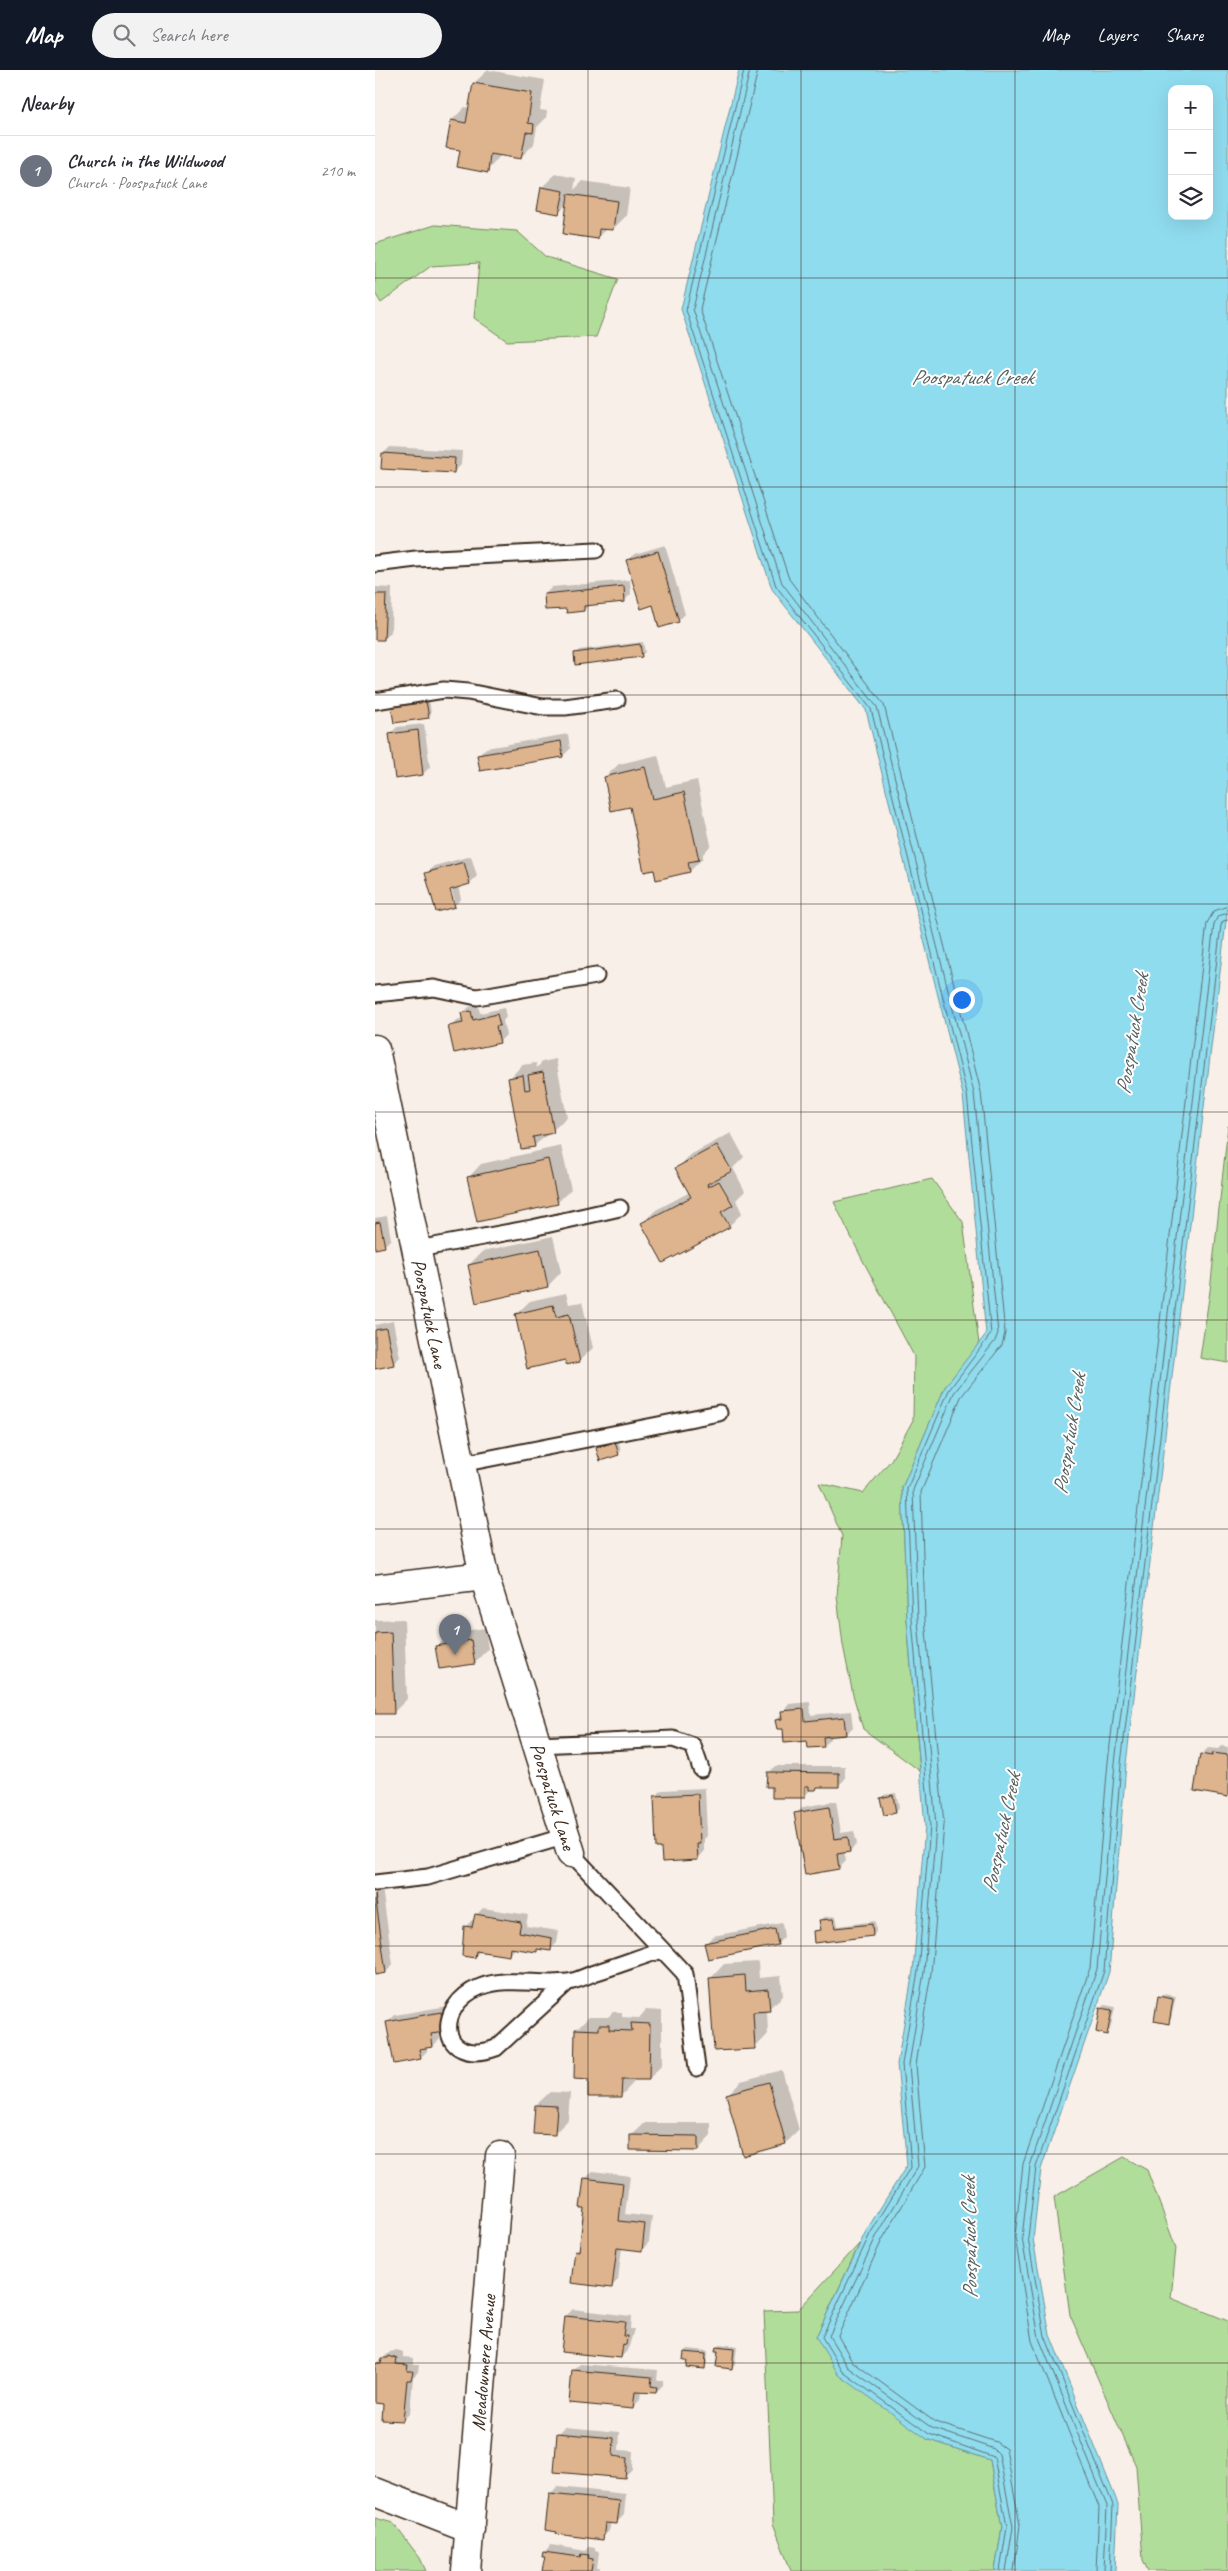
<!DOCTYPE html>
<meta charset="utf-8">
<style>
:root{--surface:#fff;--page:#f2f2f3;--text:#2b2b33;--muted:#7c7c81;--line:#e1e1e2;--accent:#111827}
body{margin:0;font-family:Caveat,sans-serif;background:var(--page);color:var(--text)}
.controls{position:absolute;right:15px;top:15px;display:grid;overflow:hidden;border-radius:10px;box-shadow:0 5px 20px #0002}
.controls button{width:45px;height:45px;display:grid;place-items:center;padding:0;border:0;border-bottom:1px solid var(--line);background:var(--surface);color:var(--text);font:25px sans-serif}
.you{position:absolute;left:586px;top:929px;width:18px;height:18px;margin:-12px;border:4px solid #fff;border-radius:50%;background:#1a73e8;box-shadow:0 0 0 8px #1a73e833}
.badge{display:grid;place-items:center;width:32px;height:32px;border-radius:50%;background:var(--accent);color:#fff;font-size:16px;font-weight:700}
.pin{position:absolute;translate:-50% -41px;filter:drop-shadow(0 1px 2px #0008)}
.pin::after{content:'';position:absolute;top:26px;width:18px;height:15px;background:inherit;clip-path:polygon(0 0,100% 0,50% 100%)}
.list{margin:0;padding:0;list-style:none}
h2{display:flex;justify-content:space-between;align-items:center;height:65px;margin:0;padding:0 20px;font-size:21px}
h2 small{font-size:16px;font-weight:400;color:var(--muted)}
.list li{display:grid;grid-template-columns:32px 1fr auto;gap:15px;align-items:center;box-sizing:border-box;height:70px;padding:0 20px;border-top:1px solid var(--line)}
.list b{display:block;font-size:19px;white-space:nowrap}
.list p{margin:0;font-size:16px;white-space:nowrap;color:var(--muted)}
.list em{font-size:16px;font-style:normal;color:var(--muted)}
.icon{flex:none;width:28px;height:28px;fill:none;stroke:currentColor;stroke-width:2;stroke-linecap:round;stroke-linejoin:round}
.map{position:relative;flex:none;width:853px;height:2501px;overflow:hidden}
header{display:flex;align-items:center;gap:30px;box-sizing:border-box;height:70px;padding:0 25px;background:var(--accent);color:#fff}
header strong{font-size:24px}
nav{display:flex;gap:28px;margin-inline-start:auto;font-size:18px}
.search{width:350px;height:45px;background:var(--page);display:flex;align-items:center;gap:12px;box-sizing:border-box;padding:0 18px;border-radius:28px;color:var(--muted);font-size:19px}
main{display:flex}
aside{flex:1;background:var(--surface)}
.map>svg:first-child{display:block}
</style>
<header>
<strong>Map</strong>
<div class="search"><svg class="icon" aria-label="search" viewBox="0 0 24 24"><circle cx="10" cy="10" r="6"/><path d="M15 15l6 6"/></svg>Search here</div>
<nav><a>Map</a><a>Layers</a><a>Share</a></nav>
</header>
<main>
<aside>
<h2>Nearby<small></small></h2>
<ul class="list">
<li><span class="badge" style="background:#6b7280">1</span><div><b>Church in the Wildwood</b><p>Church · Poospatuck Lane</p></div><em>210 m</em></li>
</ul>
</aside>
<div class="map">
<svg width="853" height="2501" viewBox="0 0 853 2501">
<rect width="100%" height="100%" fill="#f8f0e8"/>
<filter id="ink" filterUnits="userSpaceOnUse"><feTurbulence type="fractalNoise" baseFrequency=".02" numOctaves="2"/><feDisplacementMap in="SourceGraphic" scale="10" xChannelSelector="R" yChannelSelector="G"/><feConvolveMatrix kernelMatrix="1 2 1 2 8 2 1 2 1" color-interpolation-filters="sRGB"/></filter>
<g filter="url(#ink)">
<g fill="#b1dd9b" stroke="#76845c">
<path d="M60 155 142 161 171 187 243 209 221 267 132 271 99 248 104 193 56 196 6 233 0 223V174Z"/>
<path d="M853 1056V1293L825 1288 835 1221Z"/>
<path d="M557 1109 588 1152 604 1274 570 1317 527 1418 532 1550 545 1701 488 1659 478 1625 468 1575 462 1526 467 1466 444 1413 488 1423 516 1390 538 1350 539 1286 486 1187 459 1132Z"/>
<path d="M749 2087 772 2100 801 2178 796 2228 853 2251V2501H773L768 2490 761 2396 695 2245 679 2127Z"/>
<path d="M485 2173 441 2267 552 2369 615 2390 627 2457 620 2501H416L398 2453 389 2241 423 2240Z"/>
<path d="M0 2448 18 2453 45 2488 51 2501H0Z"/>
</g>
<path fill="#90dcef" stroke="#6e959b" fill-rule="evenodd" d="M364 0H853V835L751 1694 734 1902 666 2099 658 2169 675 2265 743 2434 740 2501H620L627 2457 615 2390 552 2369 464 2305 441 2267 491 2161 532 2095 522 1994 538 1901 550 1756 532 1550 527 1418 570 1317 611 1264 588 1025 491 640 397 519 306 239ZM797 19H834V146H797Z"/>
<g fill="#0003" fill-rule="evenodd">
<path d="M113 0 170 10 165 40 172 41 171 48 162 57 159 74 145 88 126 85 112 101 86 79 77 50 90 37 95 38 99 13Z"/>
<path d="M181 104 201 108 199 120 208 111 255 118 251 146 238 159 232 158 223 168 193 133 184 143 167 117Z"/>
<path d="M15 377 87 381 86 395 79 402 8 384Z"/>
<path d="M290 475 310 544 303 551 279 534 253 491 260 484Z"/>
<path d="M255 510 256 524 249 531 215 534 209 540 193 537 170 524 177 517Z"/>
<path d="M0 517 17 518 16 562 9 569 0 568Z"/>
<path d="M268 572 270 582 266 586 200 583 204 580Z"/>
<path d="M54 628 56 644 53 647 18 636 21 633Z"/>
<path d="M49 654 55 697 48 704 15 664 22 657Z"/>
<path d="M193 664 195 679 188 686 104 685 111 678Z"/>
<path d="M283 685 291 717 322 710 336 775 328 784V788L315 801 282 809 256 735 230 707 244 694Z"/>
<path d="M96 786 102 806 95 813 83 816 86 829 79 836 52 803 59 796ZM75 813 80 833H78L72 814Z"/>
<path d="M103 935 105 943 129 938 131 947 128 951 131 965 124 972 75 957 82 950 88 948 87 944 94 937Z"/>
<path d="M181 989 192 1048 159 1076 134 1009 147 995 161 993 162 998 167 992Z"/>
<path d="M356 1063 369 1087 358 1098 370 1121 361 1130 367 1143 354 1156 267 1153 281 1140 315 1122 302 1099 315 1085Z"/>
<path d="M186 1076 196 1119 182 1133 93 1108 106 1094Z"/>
<path d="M12 1146 16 1169 9 1176 0 1177V1148Z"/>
<path d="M178 1166 186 1202 173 1216 94 1195 108 1181Z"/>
<path d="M191 1223 194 1234 207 1232 218 1278 204 1291 191 1289 141 1244 155 1231Z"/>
<path d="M18 1251 25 1287 18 1294 0 1298V1255Z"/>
<path d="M243 1370 246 1381 243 1384 223 1378Z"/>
<path d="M29 1549 32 1629 19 1642 0 1643V1550Z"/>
<path d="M110 1558 113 1579 99 1593 62 1577 75 1563Z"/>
<path d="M435 1632 436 1645 476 1641 478 1657 471 1664 455 1665V1669L448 1676 409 1657 402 1650 414 1634Z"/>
<path d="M846 1676 853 1677V1726L826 1685 833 1678 843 1679Z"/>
<path d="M400 1696H470V1709L463 1716 445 1715 441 1719H436L429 1727 398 1716 393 1703Z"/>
<path d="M330 1718 332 1766 329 1769V1782L322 1789 280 1727 287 1720Z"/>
<path d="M521 1723 524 1738 521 1742 506 1728 509 1725Z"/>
<path d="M461 1731 466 1763 479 1761 482 1774 475 1781 469 1782 471 1791 464 1798 421 1744 428 1737Z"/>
<path d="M0 1818H7L18 1895 11 1902 0 1903Z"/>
<path d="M108 1838 153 1845 151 1856 184 1861 182 1873 175 1880 164 1878 161 1881 142 1877 134 1885 106 1880 100 1886 91 1869H88L90 1857 97 1850H100L101 1845Z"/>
<path d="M461 1846 463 1856 500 1851 501 1862 498 1865 439 1862 447 1858 446 1851 449 1847Z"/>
<path d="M407 1853 409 1867 402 1874 331 1873 338 1866Z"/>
<path d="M383 1892 384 1908 406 1906 408 1926 392 1940 393 1964 380 1978 340 1980 336 1908 349 1894Z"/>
<path d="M787 1924 801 1926 796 1949 793 1952 784 1927Z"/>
<path d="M730 1935 740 1937 735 1960 732 1963 722 1961 727 1938Z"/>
<path d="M72 1936 64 1962 65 1969 58 1976 52 1977V1981L45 1988 13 1952 20 1945Z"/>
<path d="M271 1940 287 1941V1995L274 2009H259V2012L246 2026 214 2008 201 1960 214 1947H233L238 1942H247V1947L264 1948Z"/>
<path d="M407 2000 424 2060 411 2073 353 2024 366 2011Z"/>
<path d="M175 2022 195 2023 193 2050 180 2063 161 2035Z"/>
<path d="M270 2053H336V2066L323 2080 256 2066Z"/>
<path d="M218 2101 255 2106 250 2144 277 2147 274 2172 267 2180 247 2177 243 2210 236 2217 201 2181 206 2176 211 2137V2108Z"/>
<path d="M198 2239 256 2246 255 2259H259L253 2280 246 2287 191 2246Z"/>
<path d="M345 2274 362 2276 360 2294 357 2298 342 2277Z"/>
<path d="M313 2279 333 2281 332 2294 329 2298 313 2289 310 2282Z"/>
<path d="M22 2280 28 2282V2287L39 2288V2294H44L43 2302 38 2307 35 2343 28 2350 10 2333 0 2332V2295L15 2282Z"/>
<path d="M205 2294 283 2300 282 2310H288V2315L281 2322 266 2321 265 2330 258 2337 198 2301Z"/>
<path d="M190 2357 245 2362 244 2380 258 2381 257 2399 250 2406 183 2364Z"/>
<path d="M183 2417 251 2424 249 2445 242 2452H236L234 2461 227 2468 176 2424Z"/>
<path d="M176 2475 211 2481 214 2477 220 2478V2481L224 2482 222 2498H225L224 2501H169L171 2486H168L169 2482Z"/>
</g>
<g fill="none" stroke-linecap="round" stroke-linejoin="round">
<g stroke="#5d7172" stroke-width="1">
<path d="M369 0 311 240 401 516 496 639 592 1024 616 1264 574 1320 532 1419 537 1550 555 1756 543 1901 527 1994 536 2096 495 2164 447 2267 468 2302 554 2364 619 2387 632 2457 625 2501"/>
<path d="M375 0 318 239 407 513 502 637 599 1023 623 1263 620 1271 579 1323 538 1420 543 1550 561 1756 549 1902 534 1995 543 2096 501 2167 454 2266 473 2297 557 2358 619 2379 624 2384 638 2457 631 2501"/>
<path d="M383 0 325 239 414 509 509 635 606 1022 630 1263 627 1275 586 1327 546 1422 550 1549 569 1755 556 1903 541 1995 550 2097 507 2170 463 2266 478 2292 560 2352 621 2372 631 2379 645 2455 639 2501"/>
<path d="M721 2501 724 2437 657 2271 640 2167 648 2094 715 1898 733 1692 832 853 839 841 853 836"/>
<path d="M729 2501 732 2436 664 2268 647 2168 655 2096 722 1899 740 1693 839 854 843 846 853 843"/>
<path d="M735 2501 738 2435 670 2266 653 2168 661 2097 729 1901 746 1694 846 855 848 851 853 850"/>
</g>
</g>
<g fill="#ddb48e" stroke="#3b2a1e">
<path d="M98 13 157 23 153 53 159 54 158 63 151 62 146 89 115 84 113 103 82 97 85 80 71 78 76 50 91 53Z"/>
<path d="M166 117 189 121 184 144 162 140Z"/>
<path d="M193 124 242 131 238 160 224 159 223 169 188 164Z"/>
<path d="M7 383 80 388 79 403 6 399Z"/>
<path d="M283 481 304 552 284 558 278 535 266 539 251 490Z"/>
<path d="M249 516 250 532 209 536V541L192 543 191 539 170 540 169 524Z"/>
<path d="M0 524H11L9 570H0Z"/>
<path d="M265 574 267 587 200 595 199 583Z"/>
<path d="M51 631 54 648 19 653 16 636Z"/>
<path d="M43 660 48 705 20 709 14 664Z"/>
<path d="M186 671 188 687 105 701 102 685Z"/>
<path d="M270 697 278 729 309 722 324 790 313 792 315 802 281 810 279 800 269 802 255 737 236 741 229 707Z"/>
<path d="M89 792 95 814 75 820 80 837 61 842 50 803Z"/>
<path d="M96 941 98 950 122 944 125 956H121L125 973 79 983 73 956 88 953 86 943Z"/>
<path d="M168 1002 179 1063 158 1067 160 1077 146 1079 133 1008 148 1005 150 1020 155 1019 153 1005Z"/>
<path d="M342 1075 357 1101 332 1114 333 1117 344 1111 358 1135 346 1142 355 1157 288 1193 266 1153 316 1127 300 1098Z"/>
<path d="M173 1089 183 1134 102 1152 92 1107Z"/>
<path d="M5 1152 10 1177 0 1179V1153Z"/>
<path d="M165 1179 173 1217 101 1233 93 1195Z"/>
<path d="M178 1235 181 1247 194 1244 205 1292 191 1295 190 1290 152 1299 140 1244Z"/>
<path d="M11 1258 19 1295 0 1299V1260Z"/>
<path d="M240 1372 244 1385 225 1391 221 1378Z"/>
<path d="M16 1562 19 1644H0V1563Z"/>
<path d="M96 1570 100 1594 64 1599 60 1576Z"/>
<path d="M429 1639 430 1651 469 1647 471 1665 448 1667 449 1677 433 1678 432 1671 409 1673 408 1659H402L400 1650 407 1649 406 1641Z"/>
<path d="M838 1683 853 1685V1727L819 1721 825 1684 837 1686Z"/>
<path d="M392 1702 464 1703V1717H442L441 1720H434V1716H430V1728H397V1717H391Z"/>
<path d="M323 1724 325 1774H322L323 1790 287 1792 286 1778H281L279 1726Z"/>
<path d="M518 1725 521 1743 509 1745 505 1728Z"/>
<path d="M454 1737 459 1769 473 1767 475 1782 462 1784 464 1799 430 1805 419 1743Z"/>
<path d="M0 1824 11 1903 0 1905Z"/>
<path d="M100 1844 146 1852 144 1862 177 1868 176 1881 162 1879V1882L135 1878 134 1886 101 1881 100 1888 87 1886 89 1856 97 1857Z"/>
<path d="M458 1849 460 1858 497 1854 498 1866 439 1873 438 1861 446 1860 444 1850Z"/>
<path d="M400 1859 403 1875 333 1889 329 1873Z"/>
<path d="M370 1905 371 1921 393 1919 395 1941 378 1942 380 1979 339 1981 334 1908Z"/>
<path d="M783 1926 798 1929 794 1954 779 1951Z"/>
<path d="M725 1938 737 1940 732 1965 721 1962Z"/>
<path d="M66 1942 69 1962 56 1964 58 1977 44 1979 46 1989 19 1994 11 1952Z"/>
<path d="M256 1953 275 1954 274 2010H247L246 2027H213V2010L199 2009 200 1959 224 1960V1955H234V1960L257 1961Z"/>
<path d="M394 2012 411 2074 368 2086 351 2024Z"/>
<path d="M160 2035 182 2036 180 2065 158 2064Z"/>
<path d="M255 2065 323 2066V2081L255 2080Z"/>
<path d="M209 2108 248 2113 244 2151 270 2154 267 2181 242 2178 237 2218 196 2213 200 2180 204 2181 209 2138H205Z"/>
<path d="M190 2246 250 2252 248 2266H252L251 2275 248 2274 246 2288 186 2282Z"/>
<path d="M341 2277 359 2279 357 2299 341 2297 343 2281H340Z"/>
<path d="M309 2282 331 2284 330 2299 311 2297 312 2290H308Z"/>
<path d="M14 2286 22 2289 21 2294 33 2295 32 2301H38L36 2310H32L28 2351 7 2350 8 2334 0 2333V2296L2 2293H6L7 2288H13Z"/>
<path d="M197 2300 277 2307 276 2316 282 2317 281 2323 260 2322 258 2339 194 2333Z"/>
<path d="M182 2363 239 2368 238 2386 252 2388 250 2408 179 2402Z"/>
<path d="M174 2424 245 2431 242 2454 230 2453 228 2470 181 2464 182 2462 170 2460Z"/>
<path d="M168 2482 205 2487 206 2484 214 2485 213 2488 218 2489 216 2501H167L170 2487H167Z"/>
</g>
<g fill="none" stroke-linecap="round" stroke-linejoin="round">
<defs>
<g id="lane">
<path d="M0 494 41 489 221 480"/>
<path d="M0 631 69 620 93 622 168 637H190L242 630"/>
<path d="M0 924 59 918 102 927 221 906"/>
<path d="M43 1179 157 1158 245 1138"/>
<path d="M86 1394 344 1343"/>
<path d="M163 1675 298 1669 318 1676 326 1699"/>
<path d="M196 1783 310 1904 322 1998"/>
<path d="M0 1813 53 1807 191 1766"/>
<path d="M193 1912 121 1978C63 1998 59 1935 105 1917 134 1906 164 1916 193 1912 202 1911 213 1905 222 1902 244 1895 265 1887 287 1880"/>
</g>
<g id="street">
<path id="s1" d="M0 979 109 1506 196 1783"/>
<path d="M0 1519 109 1506"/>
<path d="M0 2422 95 2459"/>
<path id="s2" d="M91 2501 125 2086"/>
</g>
</defs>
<use href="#lane" stroke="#3b2a1e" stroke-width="19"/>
<use href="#street" stroke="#3b2a1e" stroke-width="31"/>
<use href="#lane" stroke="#fff" stroke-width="15"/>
<use href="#street" stroke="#fff" stroke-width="28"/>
</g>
</g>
<path fill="none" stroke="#3b2a1e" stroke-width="1" stroke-opacity="0.55" d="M213 0V2501M426 0V2501M640 0V2501M0 208H853M0 417H853M0 625H853M0 834H853M0 1042H853M0 1250H853M0 1459H853M0 1667H853M0 1876H853M0 2084H853M0 2293H853"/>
<g text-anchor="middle" stroke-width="4" stroke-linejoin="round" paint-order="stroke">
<g font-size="20" fill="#3b2a1e" stroke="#fff">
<text dy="7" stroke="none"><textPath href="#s1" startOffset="270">Poospatuck Lane</textPath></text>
<text dy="7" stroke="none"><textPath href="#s1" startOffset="769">Poospatuck Lane</textPath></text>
<text dy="7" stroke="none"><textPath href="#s2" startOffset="209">Meadowmere Avenue</textPath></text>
</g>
<g font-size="21" font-style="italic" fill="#545f5d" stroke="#fff">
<text x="597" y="314">Poospatuck Creek</text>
<text transform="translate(757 964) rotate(-81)" y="7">Poospatuck Creek</text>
<text transform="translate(694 1364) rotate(-81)" y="7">Poospatuck Creek</text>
<text transform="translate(626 1763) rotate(-78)" y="7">Poospatuck Creek</text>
<text transform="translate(594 2168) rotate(-91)" y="7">Poospatuck Creek</text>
</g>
</g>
</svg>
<div class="controls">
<button>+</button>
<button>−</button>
<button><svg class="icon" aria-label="layers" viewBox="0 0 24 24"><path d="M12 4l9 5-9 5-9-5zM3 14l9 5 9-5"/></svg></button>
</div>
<div class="you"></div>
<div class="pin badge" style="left:80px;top:1585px;background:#6b7280">1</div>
</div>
</main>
